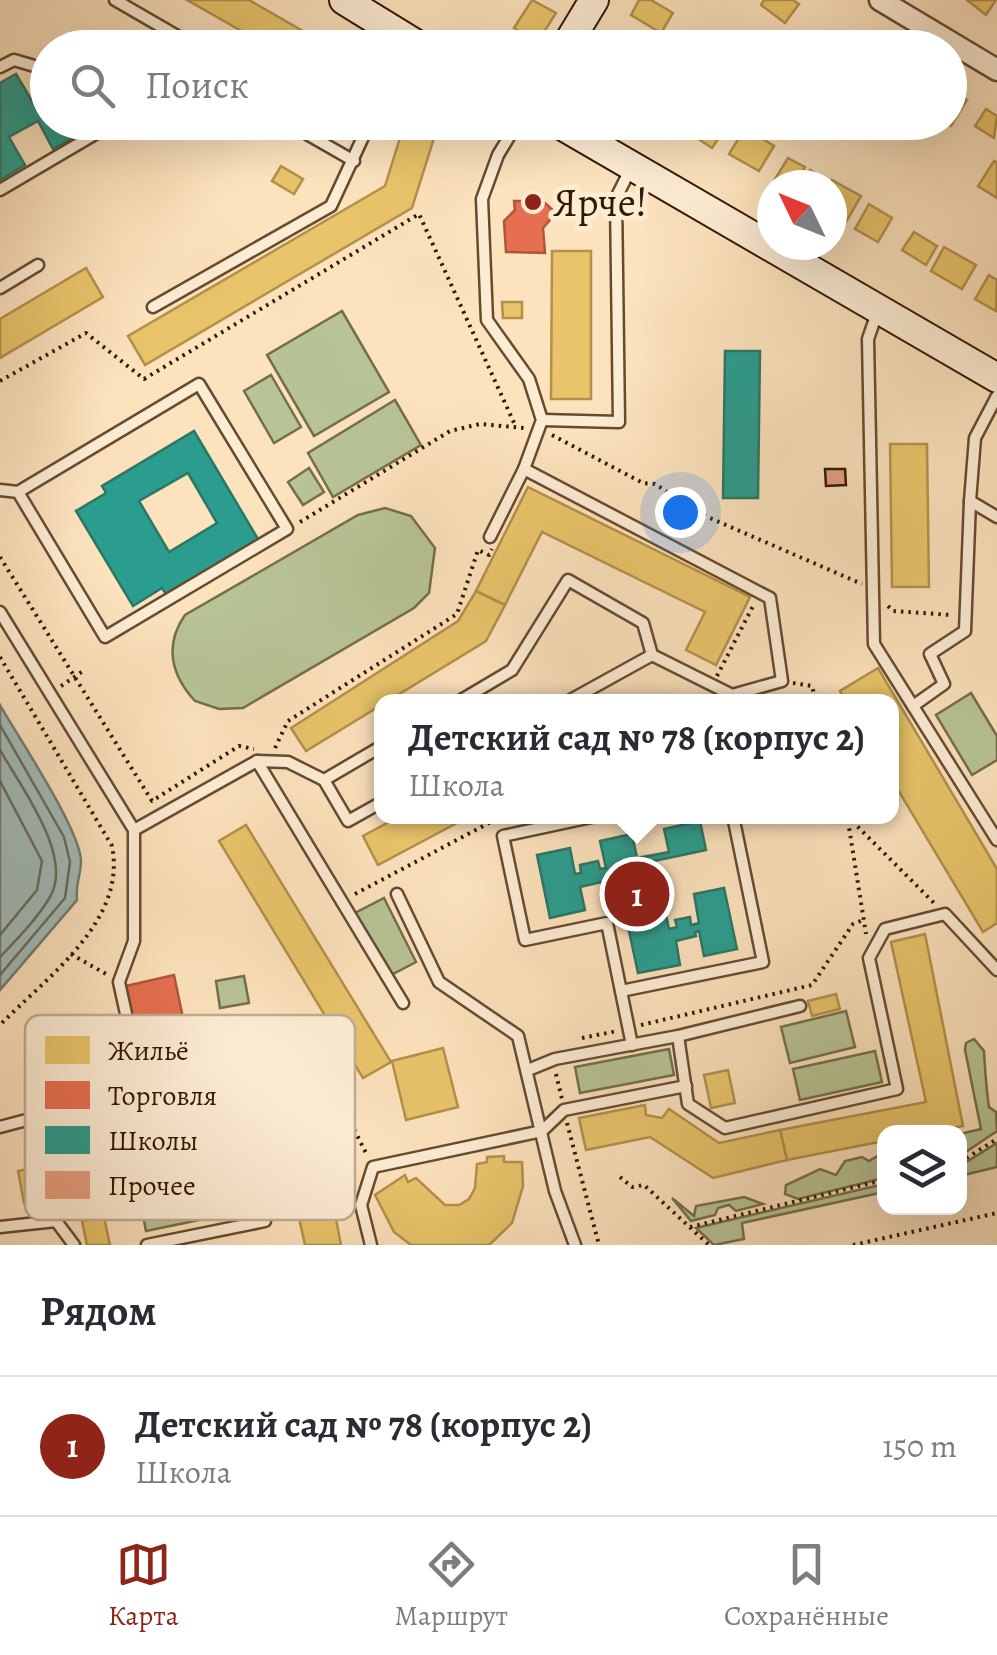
<!DOCTYPE html>
<html lang="ru">
<meta charset="utf-8">
<style>
:root{--surface:#fff;--page:#f2f2f3;--text:#2b2b33;--muted:#7c7c81;--line:#e1e1e2;--accent:#8f2418}
body{margin:0;font-family:Alegreya,serif;background:var(--page);color:var(--text)}
.controls{position:absolute;right:30px;bottom:30px;display:grid;overflow:hidden;border-radius:20px;box-shadow:0 10px 40px #0002}
.controls button{width:90px;height:90px;display:grid;place-items:center;padding:0;border:0;border-bottom:2px solid var(--line);background:var(--surface);color:var(--text);font:50px sans-serif}
.compass{position:absolute;left:757px;top:170px;width:90px;height:90px;border-radius:50%;background:var(--surface);box-shadow:0 10px 40px #0002;rotate:313deg}
.you{position:absolute;left:680px;top:512px;width:35px;height:35px;margin:-25px;border:8px solid #fff;border-radius:50%;background:#1a73e8;box-shadow:0 0 0 15px #1a73e833}
.badge{display:grid;place-items:center;width:65px;height:65px;border-radius:50%;background:var(--accent);color:#fff;font-size:32px;font-weight:700}
.pin{position:absolute;translate:-50% -50%;border:5px solid #fff;box-shadow:0 2px 10px #0006}
.popup{position:absolute;left:374px;top:694px;width:525px;height:130px;box-sizing:border-box;display:grid;place-content:center;border-radius:20px;background:var(--surface);filter:drop-shadow(0 2px 8px #0005);font-size:32px;white-space:nowrap;color:var(--muted)}
.popup b{font-size:38px;color:var(--text)}
.popup::after{content:'';position:absolute;left:50%;top:100%;margin-left:-20px;border:20px solid transparent;border-top-color:var(--surface)}
.list{margin:0;padding:0;list-style:none}
h2{display:flex;justify-content:space-between;align-items:center;height:130px;margin:0;padding:0 40px;font-size:42px}
h2 small{font-size:32px;font-weight:400;color:var(--muted)}
.list li{display:grid;grid-template-columns:65px 1fr auto;gap:30px;align-items:center;box-sizing:border-box;height:140px;padding:0 40px;border-top:2px solid var(--line)}
.list b{display:block;font-size:38px;white-space:nowrap}
.list p{margin:0;font-size:32px;white-space:nowrap;color:var(--muted)}
.list em{font-size:32px;font-style:normal;color:var(--muted)}
.icon{flex:none;width:55px;height:55px;fill:none;stroke:currentColor;stroke-width:2;stroke-linecap:round;stroke-linejoin:round}
.map{position:relative;flex:none;width:997px;height:1245px;overflow:hidden}
.search{position:absolute;background:var(--surface);box-shadow:0 10px 40px #0002;left:30px;right:30px;top:30px;height:110px;display:flex;align-items:center;gap:25px;box-sizing:border-box;padding:0 35px;border-radius:55px;color:var(--muted);font-size:38px}
.sheet{height:270px;background:var(--surface)}
nav{display:flex;justify-content:space-around;align-items:center;box-sizing:border-box;height:140px;border-top:2px solid var(--line);background:var(--surface);font-size:28px;color:var(--muted)}
nav a{display:grid;justify-items:center;gap:5px}
nav .on{color:var(--accent)}
.map>svg:first-child{display:block}
</style>
<div class="map">
<svg width="997" height="1245" viewBox="0 0 997 1245">
<rect width="100%" height="100%" fill="#fce2bd"/>
<filter id="stains"><feTurbulence type="fractalNoise" baseFrequency=".002" numOctaves="4"/><feColorMatrix values="0 0 0 0 .2 0 0 0 0 .09 0 0 0 0 .02 0 0 0 .5 -.17"/></filter>
<radialGradient id="worn" r=".72"><stop offset=".6" stop-color="#630" stop-opacity="0"/><stop offset="1" stop-color="#630" stop-opacity=".3"/></radialGradient>
<g fill="#b8c496" stroke="#746f4b" stroke-width="2.5">
<path d="M342 311 389 392 314 436 267 355Z"/>
<path d="M271 375 301 427 274 443 244 391Z"/>
<path d="M395 400 421 445 333 497 308 453Z"/>
<path d="M309 468 324 492 303 505 288 482Z"/>
<path d="M385 508 411 516 435 548 429 593 414 608 243 708 219 709 195 701C171 675 164 645 185 615L358 515Z"/>
<path d="M971 693 997 736V760L972 775 936 715Z"/>
<path d="M384 898 416 962 391 975 355 913Z"/>
<path d="M244 976 249 1003 220 1008 216 981Z"/>
<path d="M846 1011 855 1047 790 1063 781 1027Z"/>
<path d="M974 1039 984 1051C985 1069 986 1087 989 1107L996 1112 997 1131 960 1156V1134L981 1129 965 1050 966 1043Z"/>
<path d="M669 1049 674 1075 580 1093 575 1067Z"/>
<path d="M875 1051 882 1082 800 1100 793 1069Z"/>
<path d="M235 1139 248 1210 146 1231 132 1160Z"/>
<path d="M997 1143V1167L960 1176V1166Z"/>
<path d="M884 1152V1178L798 1199 785 1194 786 1185 820 1169 836 1175 845 1161 862 1157 869 1161Z"/>
<path d="M884 1184V1192L742 1223 744 1239 714 1245 696 1228Z"/>
<path d="M744 1197 763 1204 736 1211 729 1205 718 1208 715 1215 691 1221 672 1198 694 1216 696 1206Z"/>
</g>
<path fill="#a1bcb9" stroke="#747b6f" stroke-width="2.5" d="M0 705C18 737 80 829 81 861 81 875 75 884 77 900L0 990Z"/>
<g fill="#e9c46a" stroke="#b2914a" stroke-width="2.5">
<path d="M187 0H249L308 34 300 48H271Z"/>
<path d="M532 0 556 13 537 43 514 28Z"/>
<path d="M639 0H651L673 13 661 33 631 15Z"/>
<path d="M764 0H793L799 4 785 23 761 5Z"/>
<path d="M967 0H996L986 15Z"/>
<path d="M852 32 872 43 869 48H843Z"/>
<path d="M950 89 967 100 951 126 946 122H950Z"/>
<path d="M986 109 997 116 994 138 975 126Z"/>
<path d="M690 122H729L712 148 685 130Z"/>
<path d="M404 125 435 135 412 208 145 365 128 336 385 186Z"/>
<path d="M745 128 774 146 759 171 729 154Z"/>
<path d="M788 158 805 167 795 185 775 179Z"/>
<path d="M994 161 997 162V198L978 186Z"/>
<path d="M281 166 303 179 294 194 272 181Z"/>
<path d="M810 170 825 180 822 185H801Z"/>
<path d="M832 180 861 196 846 222 832 214Z"/>
<path d="M869 204 892 218 878 242 855 229Z"/>
<path d="M914 232 937 246 926 265 902 250Z"/>
<path d="M944 247 976 265 962 289 931 271Z"/>
<path d="M552 251H591V399H551Z"/>
<path d="M86 268 103 297 0 358V319Z"/>
<path d="M989 275 997 280 996 311 975 299Z"/>
<path d="M502 302H522V318H503Z"/>
<path d="M890 444H927L929 587H892Z"/>
<path d="M528 487 750 597 716 665 686 650 705 612 542 532 505 605 476 591Z"/>
<path d="M476 591 505 605 486 641 306 751 291 728 458 621Z"/>
<path d="M878 668 997 869V923L983 932 892 780V702H846L840 691Z"/>
<path d="M400 816H470L378 865 363 836Z"/>
<path d="M246 825 391 1062 363 1078 219 841Z"/>
<path d="M925 934 963 1126 928 1132H884V1141L787 1160 780 1130 926 1102 891 942Z"/>
<path d="M836 994 840 1009 812 1016 808 1001Z"/>
<path d="M443 1048 458 1107 406 1120 392 1061Z"/>
<path d="M728 1070 735 1103 711 1108 704 1075Z"/>
<path d="M309 1078 341 1245H305L270 1086Z"/>
<path d="M205 1103 209 1122 182 1127 178 1109Z"/>
<path d="M645 1105 646 1115 662 1118 669 1109 719 1143 780 1130 787 1160 713 1178 650 1137 586 1150 579 1118Z"/>
<path d="M504 1156V1162H522L523 1186 512 1223 489 1245H411L394 1232 375 1195 405 1175 408 1182 416 1178 445 1205H459L469 1199 475 1188 477 1164 487 1162V1157Z"/>
<path d="M54 1164 61 1196 24 1203 18 1171Z"/>
<path d="M104 1217 110 1245H87L82 1221Z"/>
</g>
<g fill="#e76f51" stroke="#b05639" stroke-width="2.5">
<path d="M533 192 556 213 543 228 545 253 506 252 504 221 515 210 514 201H524Z"/>
<path d="M174 975 187 1037 139 1048 126 986Z"/>
</g>
<g fill="#2a9d8f" stroke="#2c7664" stroke-width="2.5" fill-rule="evenodd">
<path d="M16 74 32 101 48 93V122H84L88 129 53 149 38 121 9 137 25 165 0 180V83Z"/>
<path d="M725 351H760L758 498H723Z"/>
<path d="M194 431 258 539 166 594 162 588 133 606 76 511 106 493 102 486ZM188 473 217 523 169 552 139 501Z"/>
<path d="M700 821 706 850 654 861 669 929 677 927 675 920 690 917 691 925 699 923 694 894 724 888 737 949 704 956 699 931 695 932 696 936 676 941 680 965 638 973 626 917 613 919 606 881 580 887 585 910 550 918 537 855 570 848 575 874 581 873 580 865 598 861 600 869 606 868 600 841 632 834 637 858 669 852 664 829Z"/>
</g>
<g fill="none" stroke-linecap="round" stroke-linejoin="round">
<g stroke="#696b5c" stroke-width="2.5">
<path d="M0 725 64 837 70 862 65 898 0 975"/>
<path d="M0 750C21 787 74 857 50 897 37 919 17 939 0 957"/>
<path d="M0 781 42 861 37 890 0 935"/>
</g>
</g>
<path fill="#e69f7f" stroke="#311a00" stroke-width="2.5" d="M825 469H845L846 485 826 486Z"/>
<g fill="none" stroke-linecap="round" stroke-linejoin="round">
<defs>
<g id="lane">
<path d="M115 0 198 48"/>
<path d="M0 67 14 60 48 70"/>
<path d="M286 122 354 161"/>
<path d="M0 190 102 130 98 122"/>
<path d="M0 288 38 265"/>
<path d="M153 307 331 206 370 122"/>
<path d="M877 313 868 339 874 644 997 840"/>
<path d="M997 396 975 438 970 501 997 517"/>
<path d="M542 420 619 422 616 198 631 168"/>
<path d="M0 490 18 492 199 384 287 529 105 637 18 492"/>
<path d="M490 537 524 469"/>
<path d="M0 612 134 830V941L119 982 138 1068"/>
<path d="M458 702 512 670 568 580 643 623 652 655 732 695 782 681 770 598 524 469 542 420 529 379 487 320 482 199 498 155 518 122"/>
<path d="M567 702 652 655"/>
<path d="M913 706 944 684 930 654 965 631 970 501"/>
<path d="M257 761 288 762 324 780 382 746"/>
<path d="M324 780 348 821 382 802"/>
<path d="M596 816 503 836 525 940 607 923 632 1045"/>
<path d="M134 830 257 761 403 1003"/>
<path d="M397 894 439 982 518 1036 555 1191 575 1245"/>
<path d="M621 991 763 962 733 816"/>
<path d="M678 1036 800 1006"/>
<path d="M528 1070 555 1059 678 1036 688 1104 725 1128 897 1089 869 958 885 929 945 914 997 970"/>
<path d="M0 1127 76 1107 138 1068 234 1067 265 1221 147 1245"/>
<path d="M0 1227 56 1221 74 1245"/>
<path d="M371 1245 361 1205 373 1167 542 1131 564 1110 686 1086"/>
</g>
<path id="street" d="M880 0 997 70"/>
<g id="secondary">
<path d="M344 0 422 48"/>
<path d="M565 48 594 0"/>
<path d="M556 122 997 378"/>
</g>
</defs>
<use href="#lane" stroke="#644c2f" stroke-width="15"/>
<use href="#street" stroke="#644c2f" stroke-width="25"/>
<use href="#secondary" stroke="#311a00" stroke-width="32"/>
<g stroke="#311a00" stroke-width="4" stroke-dasharray="2.5 5" stroke-linecap="butt">
<path d="M0 381 86 333 144 379 419 214 515 425"/>
<path d="M552 435 643 483 655 484 703 515 862 584"/>
<path d="M300 522 450 431 480 424 524 428"/>
<path d="M0 557 152 801 239 746 254 749"/>
<path d="M888 606 893 611 951 615"/>
<path d="M0 657 112 846C127 921 48 976 0 1025"/>
<path d="M717 676 754 604"/>
<path d="M793 683 812 686 816 702"/>
<path d="M61 686 83 671"/>
<path d="M275 748 288 721 457 614 478 550 489 555 492 549"/>
<path d="M847 816 934 903"/>
<path d="M848 821 866 934"/>
<path d="M355 894 502 816"/>
<path d="M71 954 106 974"/>
<path d="M641 1025 812 985 853 924 863 920"/>
<path d="M582 1038 617 1031"/>
<path d="M556 1074 562 1099"/>
<path d="M252 1083 310 1065 324 1070 367 1155"/>
<path d="M567 1123 599 1245"/>
<path d="M960 1162 997 1139"/>
<path d="M620 1177 632 1187 644 1185 709 1245"/>
<path d="M690 1227 884 1180"/>
<path d="M853 1245 997 1213"/>
</g>
<use href="#lane" stroke="#fdecd4" stroke-width="10"/>
<use href="#street" stroke="#fdecd4" stroke-width="20"/>
<use href="#secondary" stroke="#fdecd4" stroke-width="28"/>
</g>
<circle fill="#8f2418" stroke="#fdecd4" stroke-width="4" cx="533" cy="202" r="10"/>
<g text-anchor="middle" stroke-width="10" stroke-linejoin="round" paint-order="stroke">
<g font-size="40" fill="#311a00" stroke="#fdecd4" text-anchor="start">
<text x="553" y="216">Ярче!</text>
</g>
</g>
<rect x="25" y="1015" width="330" height="205" rx="15" fill="#fdecd4" stroke="#c0ad94" stroke-width="2.5"/>
<rect x="45" y="1036" width="45" height="28" fill="#e9c46a"/>
<rect x="45" y="1081" width="45" height="28" fill="#e76f51"/>
<rect x="45" y="1126" width="45" height="28" fill="#2a9d8f"/>
<rect x="45" y="1171" width="45" height="28" fill="#e69f7f"/>
<g font-size="28" fill="#311a00">
<text x="108" y="1060">Жильё</text>
<text x="108" y="1105">Торговля</text>
<text x="108" y="1150">Школы</text>
<text x="108" y="1195">Прочее</text>
</g>
<rect width="100%" height="100%" filter="url(#stains)"/>
<rect width="100%" height="100%" fill="url(#worn)"/>
</svg>
<div class="controls">
<button><svg class="icon" aria-label="layers" viewBox="0 0 24 24"><path d="M12 4l9 5-9 5-9-5zM3 14l9 5 9-5"/></svg></button>
</div>
<svg class="compass" viewBox="-18 -18 36 36"><path d="M0-13l5 13h-10z" fill="#e53935"/><path d="M0 13l5-13h-10z" fill="#7c7c81"/></svg>
<div class="you"></div>
<div class="pin badge" style="left:637px;top:894px">1</div>
<div class="popup"><b>Детский сад № 78 (корпус 2)</b>Школа</div>
<div class="search"><svg class="icon" aria-label="search" viewBox="0 0 24 24"><circle cx="10" cy="10" r="6"/><path d="M15 15l6 6"/></svg>Поиск</div>
</div>
<section class="sheet">
<h2>Рядом<small></small></h2>
<ul class="list">
<li><span class="badge">1</span><div><b>Детский сад № 78 (корпус 2)</b><p>Школа</p></div><em>150 m</em></li>
</ul>
</section>
<nav>
<a class="on"><svg class="icon" aria-label="map" viewBox="0 0 24 24"><path d="M3 6l6-2 6 2 6-2v14l-6 2-6-2-6 2zM9 4v14M15 6v14"/></svg>Карта</a>
<a><svg class="icon" aria-label="directions" viewBox="0 0 24 24"><path d="M12 3l9 9-9 9-9-9zM9 14v-3h6M13 9l2 2-2 2"/></svg>Маршрут</a>
<a><svg class="icon" aria-label="saved" viewBox="0 0 24 24"><path d="M7 4h10v16l-5-4-5 4z"/></svg>Сохранённые</a>
</nav>
